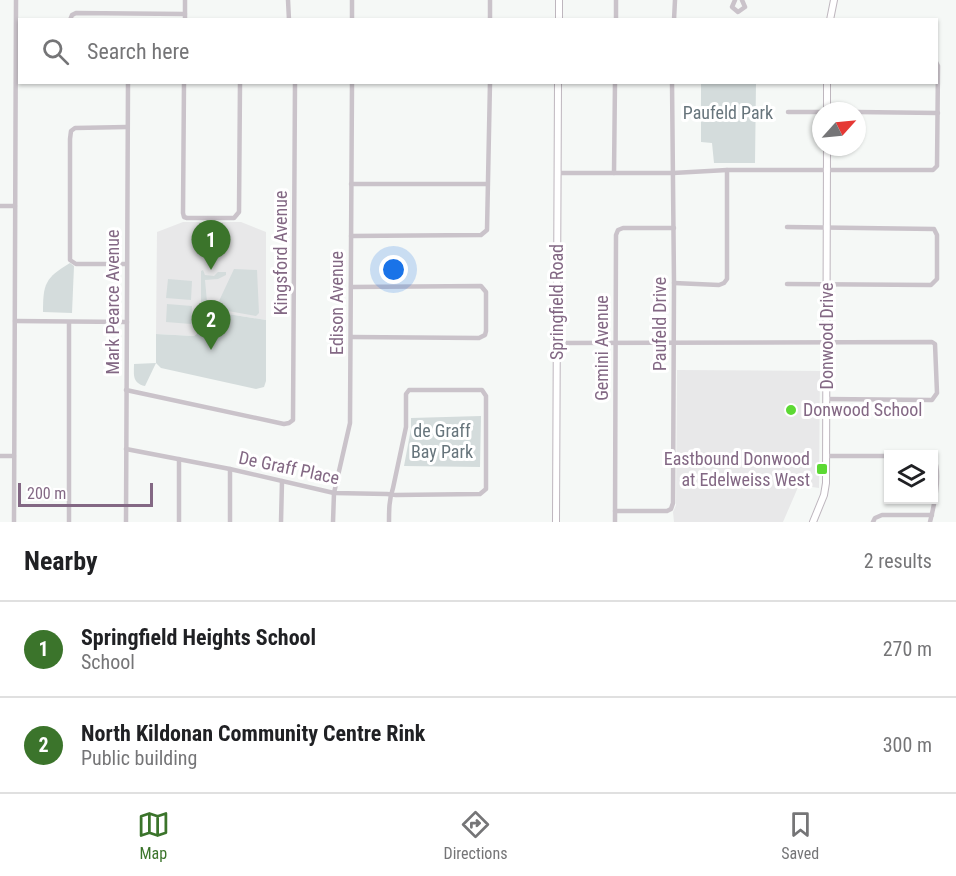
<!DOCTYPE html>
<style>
:root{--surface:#fff;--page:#f2f2f2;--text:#202124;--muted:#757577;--line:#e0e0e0;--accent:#3b742b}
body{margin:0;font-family:"Roboto Condensed",sans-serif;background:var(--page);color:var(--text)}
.controls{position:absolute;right:18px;bottom:18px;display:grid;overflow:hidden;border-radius:0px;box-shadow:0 2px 4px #0004}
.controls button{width:54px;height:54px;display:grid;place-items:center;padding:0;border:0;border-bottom:2px solid var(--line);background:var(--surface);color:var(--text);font:30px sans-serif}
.compass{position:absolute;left:812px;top:102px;width:54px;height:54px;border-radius:50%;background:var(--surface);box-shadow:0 2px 4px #0004;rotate:63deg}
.scale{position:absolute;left:18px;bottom:15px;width:135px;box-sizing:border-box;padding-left:6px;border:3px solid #836884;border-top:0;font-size:16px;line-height:21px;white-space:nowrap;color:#836884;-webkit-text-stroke:4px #fff;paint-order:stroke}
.you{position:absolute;left:394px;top:270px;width:21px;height:21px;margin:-15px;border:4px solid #fff;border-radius:50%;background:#1a73e8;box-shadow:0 0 0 9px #1a73e833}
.badge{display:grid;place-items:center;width:39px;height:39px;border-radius:50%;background:var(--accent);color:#fff;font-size:20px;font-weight:700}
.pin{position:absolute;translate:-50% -50px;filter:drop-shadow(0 2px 3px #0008)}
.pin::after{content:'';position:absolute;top:32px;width:21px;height:18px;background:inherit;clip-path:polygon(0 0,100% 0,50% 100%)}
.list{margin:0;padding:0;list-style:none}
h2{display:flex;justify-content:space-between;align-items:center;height:78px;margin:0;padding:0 24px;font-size:26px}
h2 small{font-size:20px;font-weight:400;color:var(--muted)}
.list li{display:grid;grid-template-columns:39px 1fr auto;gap:18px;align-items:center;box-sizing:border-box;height:96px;padding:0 24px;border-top:2px solid var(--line)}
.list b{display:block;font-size:22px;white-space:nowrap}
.list p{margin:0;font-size:20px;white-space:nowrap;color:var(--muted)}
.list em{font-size:20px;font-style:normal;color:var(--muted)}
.icon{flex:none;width:33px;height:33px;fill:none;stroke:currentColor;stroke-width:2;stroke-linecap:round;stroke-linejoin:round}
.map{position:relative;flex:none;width:956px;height:522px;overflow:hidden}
.search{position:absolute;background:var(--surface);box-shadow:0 2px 4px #0004;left:18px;right:18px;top:18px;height:66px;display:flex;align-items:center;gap:15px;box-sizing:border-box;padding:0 21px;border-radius:0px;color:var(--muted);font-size:22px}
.sheet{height:270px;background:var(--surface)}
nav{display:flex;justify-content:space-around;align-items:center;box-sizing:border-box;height:84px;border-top:2px solid var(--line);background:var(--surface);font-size:16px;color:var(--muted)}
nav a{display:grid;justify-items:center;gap:3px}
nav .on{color:var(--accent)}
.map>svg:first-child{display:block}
</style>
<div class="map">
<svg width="956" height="522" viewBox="0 0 956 522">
<rect width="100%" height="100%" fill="#f5f8f6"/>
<g fill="#e8e8e9">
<path d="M183 222H241L266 232V320L228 314 212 321 194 336 156 334 157 232Z"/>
<path d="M677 370 820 371 819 488 799 485 783 522H674L673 512 676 505Z"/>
</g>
<g fill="#d4dcdc">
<path d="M701 83H756L755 163H714L712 143 701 142Z"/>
<path d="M70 263 74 266 72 313 43 312C43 284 45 278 70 263Z"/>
<path d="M234 269 257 270 259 313 256 316 228 311 211 318Z"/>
<path d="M203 270 205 275 214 276 218 272H226V275L218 279 205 280 208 313 201 312V271Z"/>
<path d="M168 279 192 281 191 300 166 298Z"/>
<path d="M167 304 192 306 191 324 166 322Z"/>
<path d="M228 314 266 320V381L264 387 256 389 161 368 156 363V334L194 336 212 321Z"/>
<path d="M156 363 145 386C132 383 134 375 134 364Z"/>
<path d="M481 416 480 467 404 466 411 429V418Z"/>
</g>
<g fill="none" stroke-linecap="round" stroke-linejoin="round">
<defs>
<g id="secondary">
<path d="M559 20V0"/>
<path d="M830 20 834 0"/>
<path d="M827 82V111"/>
<path d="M556 522 558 82"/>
<path d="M813 522 824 495 826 483 827 147"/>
</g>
</defs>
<use href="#secondary" stroke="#beb6be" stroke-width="8"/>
<g stroke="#cac3ca" stroke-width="4.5">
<path d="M288 0 289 20"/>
<path d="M352 0V20"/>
<path d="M735 0 732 7 738 12 745 7 742 0"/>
<path d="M70 20 72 15 76 13 185 14"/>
<path d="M185 20V0"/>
<path d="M490 20V0"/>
<path d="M616 20V0"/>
<path d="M674 20 675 0"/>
<path d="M184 82 183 213 184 217 187 218H234L239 212 240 82"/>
<path d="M788 112H821"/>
<path d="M857 112 938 113"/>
<path d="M558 173H673L727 170H933L937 166 938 66 936 62"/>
<path d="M614 173 615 82"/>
<path d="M351 184H487"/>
<path d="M0 206H15"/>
<path d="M351 236 481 235 487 230 490 82"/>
<path d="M126 264H76L70 260V139L71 131 75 128 127 127"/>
<path d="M674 283 719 285 724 283 727 279V170"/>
<path d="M787 284 931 285 937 279V235L934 229 787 227"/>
<path d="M351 287 481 286 486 292V331L485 335 479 338 351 337"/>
<path d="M15 321 127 322"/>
<path d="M557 343 932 342 935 344 937 393 932 400 826 399"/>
<path d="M126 390 284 424 289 423 293 420 295 82"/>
<path d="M126 449 230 469 334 493 387 494 396 495 480 494 486 489V396L482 390H409L406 394V427L393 488C389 500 389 510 389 522"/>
<path d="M0 456H14"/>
<path d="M826 456H888"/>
<path d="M615 511H667L671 509 673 503 674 283 672 82"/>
<path d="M14 522 16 0"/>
<path d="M69 522V323"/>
<path d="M126 522 128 82"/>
<path d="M179 522V459"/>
<path d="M230 522V469"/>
<path d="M281 522 282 481"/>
<path d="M333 522 334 493 350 423 352 82"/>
<path d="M615 522 616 235 618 230 623 228H674"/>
<path d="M873 522 875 518 882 515H932"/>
<path d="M930 522C934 506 941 473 934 459"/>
</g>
<use href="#secondary" stroke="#fff" stroke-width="6"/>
</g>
<g fill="#5cd933" stroke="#fff" stroke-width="2">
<circle cx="791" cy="410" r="6"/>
<rect x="816" y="463" width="12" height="12" rx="3"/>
</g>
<g text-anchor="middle" stroke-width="6" stroke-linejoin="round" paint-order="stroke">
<g font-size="18" fill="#67757c" stroke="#fff">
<text x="728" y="119">Paufeld Park</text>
<text x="442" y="437">de Graff<tspan x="442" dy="21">Bay Park</tspan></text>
</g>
<g font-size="18" fill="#836884" stroke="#fff">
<text transform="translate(281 253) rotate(-90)" y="6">Kingsford Avenue</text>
<text transform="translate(113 302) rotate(-90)" y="6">Mark Pearce Avenue</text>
<text transform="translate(557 302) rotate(-90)" y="6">Springfield Road</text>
<text transform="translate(337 303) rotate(-90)" y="6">Edison Avenue</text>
<text transform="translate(660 324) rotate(-90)" y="6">Paufeld Drive</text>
<text transform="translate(827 336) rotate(-90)" y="6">Donwood Drive</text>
<text transform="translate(602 348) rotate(-90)" y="6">Gemini Avenue</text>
<text transform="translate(289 468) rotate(12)" y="6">De Graff Place</text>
</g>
<g font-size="18" fill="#836884" stroke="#fff" text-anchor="start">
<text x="803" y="416">Donwood School</text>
<text x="810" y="465" text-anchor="end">Eastbound Donwood<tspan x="810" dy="21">at Edelweiss West</tspan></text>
</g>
</g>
</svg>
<div class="controls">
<button><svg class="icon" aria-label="layers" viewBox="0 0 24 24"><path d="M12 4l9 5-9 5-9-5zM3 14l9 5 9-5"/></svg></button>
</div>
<svg class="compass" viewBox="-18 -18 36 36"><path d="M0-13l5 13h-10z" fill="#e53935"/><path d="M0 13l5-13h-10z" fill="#757577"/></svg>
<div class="scale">200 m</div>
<div class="you"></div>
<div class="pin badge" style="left:211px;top:270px">1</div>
<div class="pin badge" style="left:211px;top:350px">2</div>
<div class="search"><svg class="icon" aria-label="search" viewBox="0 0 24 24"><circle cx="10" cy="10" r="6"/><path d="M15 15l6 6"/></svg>Search here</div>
</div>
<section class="sheet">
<h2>Nearby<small>2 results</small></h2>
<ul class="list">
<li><span class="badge">1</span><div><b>Springfield Heights School</b><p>School</p></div><em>270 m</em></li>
<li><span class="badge">2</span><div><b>North Kildonan Community Centre Rink</b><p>Public building</p></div><em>300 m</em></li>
</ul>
</section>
<nav>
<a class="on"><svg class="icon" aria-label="map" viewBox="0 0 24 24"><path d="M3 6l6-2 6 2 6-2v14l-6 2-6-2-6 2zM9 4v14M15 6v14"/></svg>Map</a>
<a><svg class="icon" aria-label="directions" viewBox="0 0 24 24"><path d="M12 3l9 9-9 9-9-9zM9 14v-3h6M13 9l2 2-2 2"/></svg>Directions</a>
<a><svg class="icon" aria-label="saved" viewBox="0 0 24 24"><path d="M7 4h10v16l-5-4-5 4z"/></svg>Saved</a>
</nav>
